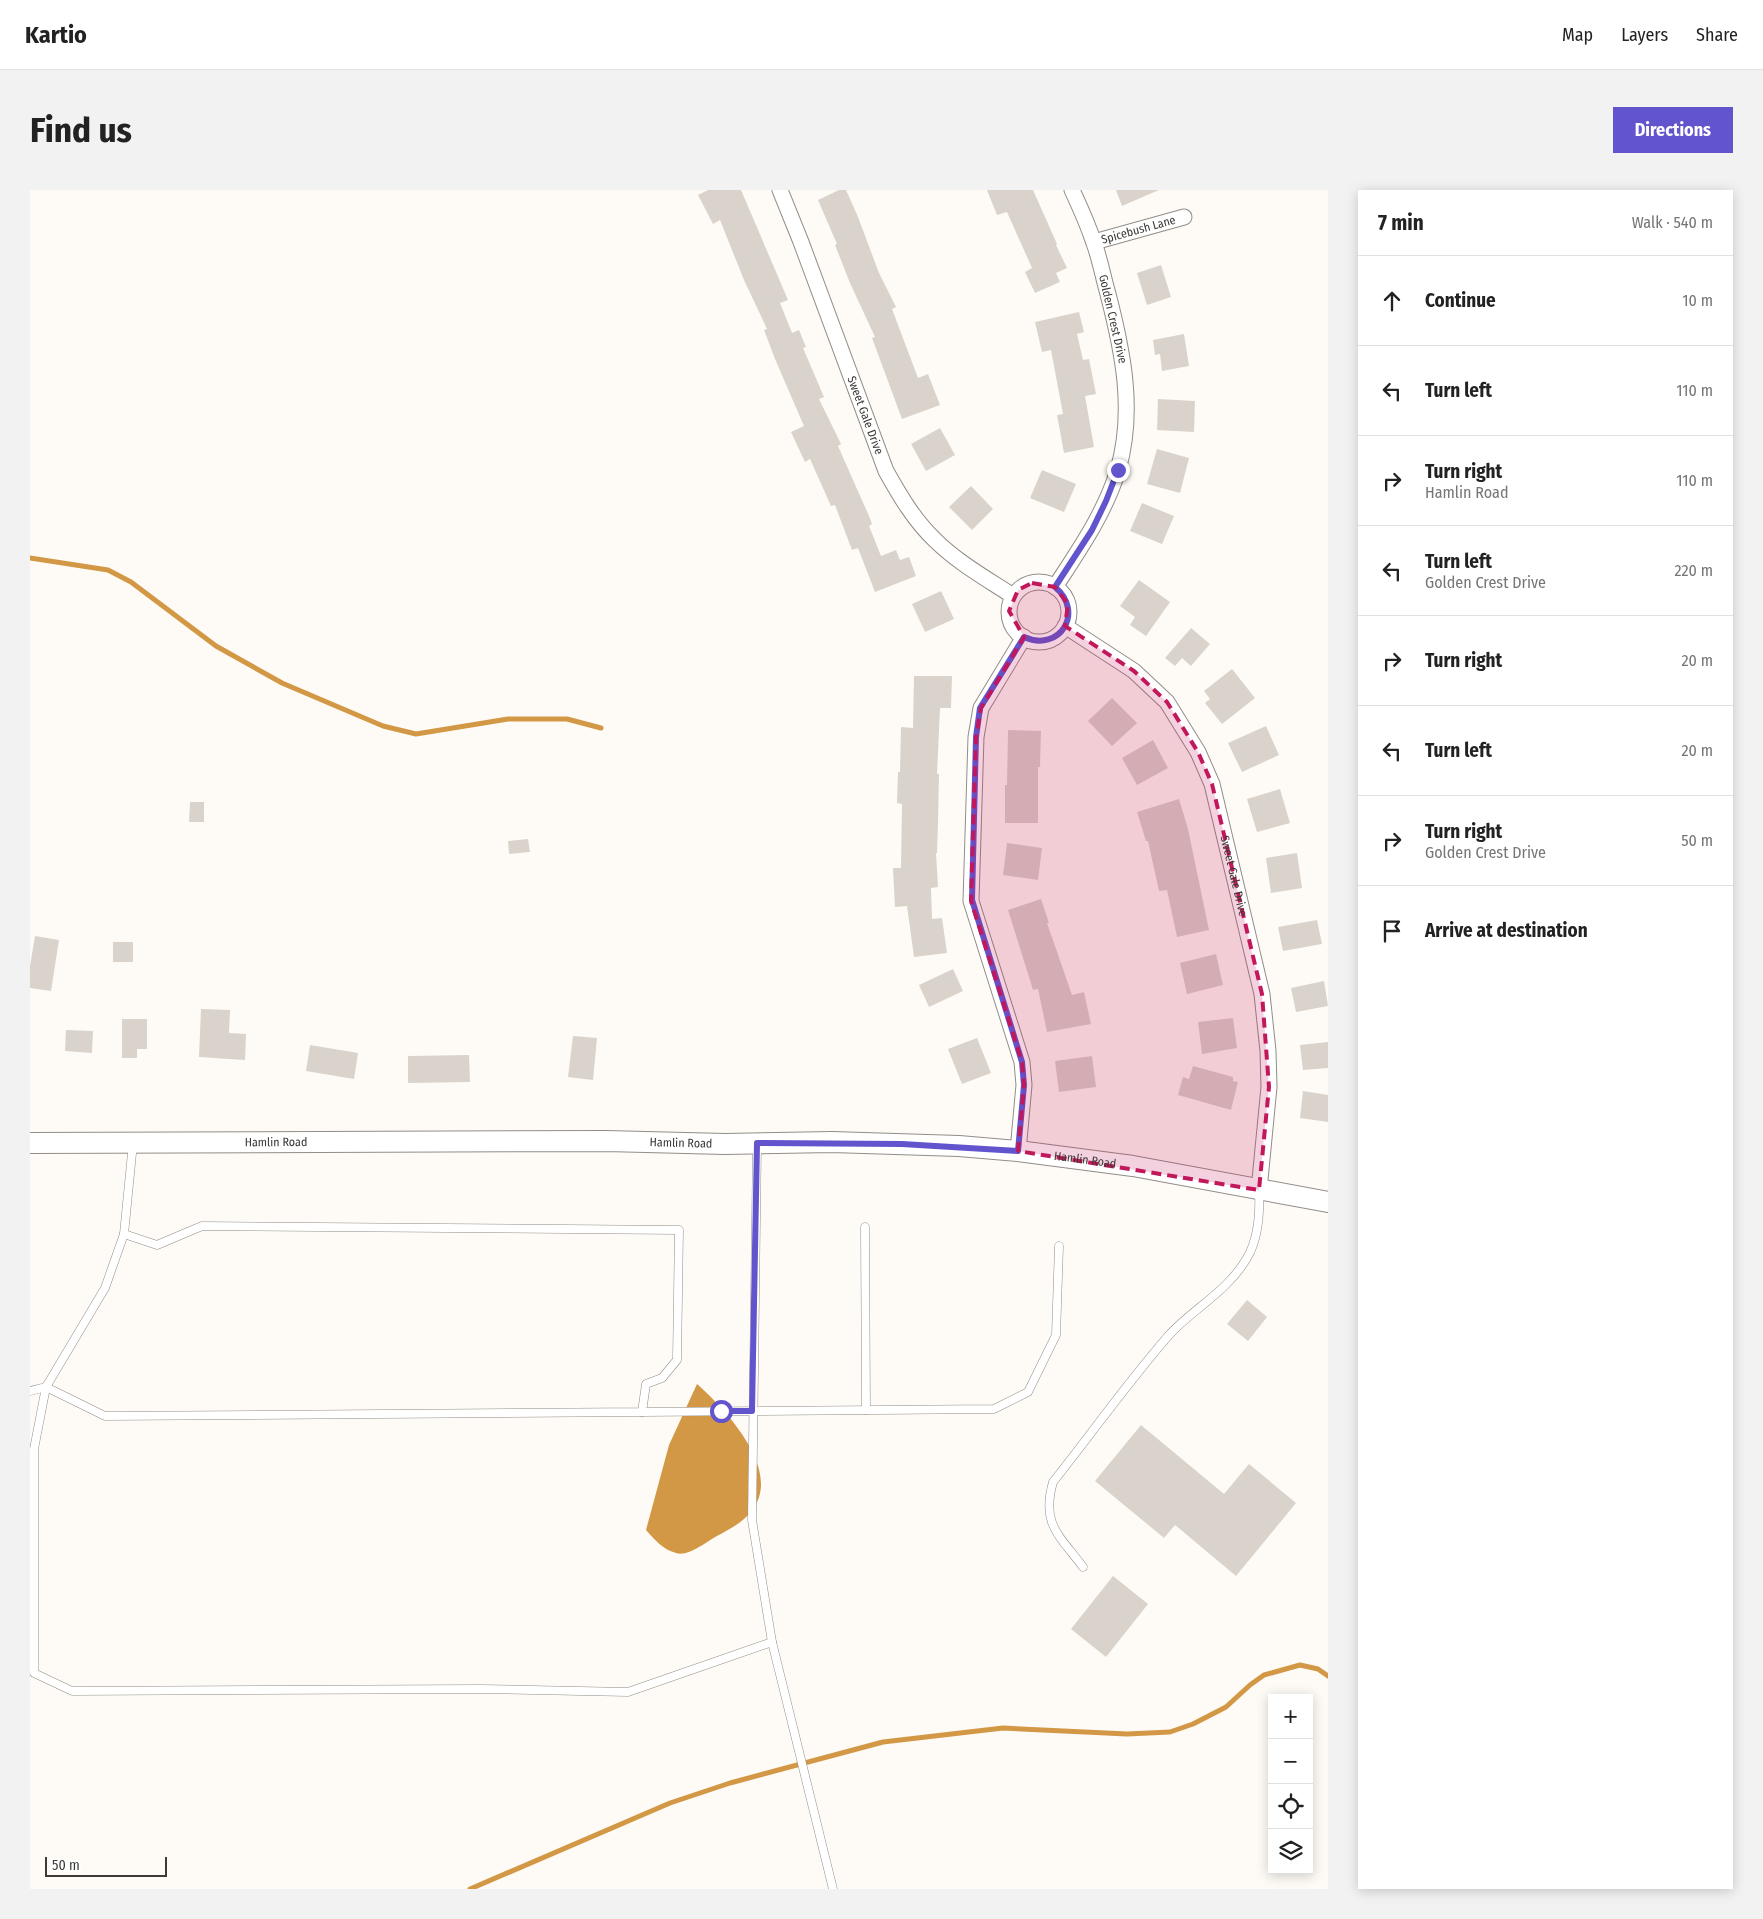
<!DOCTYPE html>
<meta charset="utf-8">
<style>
:root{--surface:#fff;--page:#f2f2f2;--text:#222;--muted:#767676;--line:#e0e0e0;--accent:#6154cd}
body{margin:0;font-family:"Fira Sans Condensed",sans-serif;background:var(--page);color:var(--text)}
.controls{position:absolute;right:15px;bottom:15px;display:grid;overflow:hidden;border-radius:0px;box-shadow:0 2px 12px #0003}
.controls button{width:45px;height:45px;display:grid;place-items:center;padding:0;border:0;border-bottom:1px solid var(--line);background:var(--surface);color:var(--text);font:25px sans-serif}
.scale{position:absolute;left:15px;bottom:12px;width:122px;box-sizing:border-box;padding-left:5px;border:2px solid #3c3936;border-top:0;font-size:14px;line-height:18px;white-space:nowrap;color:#3c3936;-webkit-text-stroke:4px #fff;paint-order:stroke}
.stop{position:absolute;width:15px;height:15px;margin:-11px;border:4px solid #6154cd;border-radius:50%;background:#fff}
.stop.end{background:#6154cd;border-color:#fff;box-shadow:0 1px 5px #0008}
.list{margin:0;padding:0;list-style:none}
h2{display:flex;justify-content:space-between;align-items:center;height:65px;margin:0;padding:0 20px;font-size:21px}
h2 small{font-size:16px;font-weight:400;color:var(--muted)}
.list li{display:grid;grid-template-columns:32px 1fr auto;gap:15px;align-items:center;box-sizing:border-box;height:90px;padding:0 20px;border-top:1px solid var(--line)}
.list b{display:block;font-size:19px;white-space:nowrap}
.list p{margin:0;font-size:16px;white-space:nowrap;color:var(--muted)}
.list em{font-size:16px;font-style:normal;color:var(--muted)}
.icon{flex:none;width:28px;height:28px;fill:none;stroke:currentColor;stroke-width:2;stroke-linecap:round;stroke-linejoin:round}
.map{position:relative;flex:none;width:1298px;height:1699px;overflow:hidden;border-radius:0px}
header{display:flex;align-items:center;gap:30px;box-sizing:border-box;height:70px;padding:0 25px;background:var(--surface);border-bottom:1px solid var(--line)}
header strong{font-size:24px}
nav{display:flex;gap:28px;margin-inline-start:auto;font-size:18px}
.intro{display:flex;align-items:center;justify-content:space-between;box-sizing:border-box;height:120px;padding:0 30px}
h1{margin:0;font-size:35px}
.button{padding:12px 22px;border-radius:0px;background:var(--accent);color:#fff;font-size:18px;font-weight:700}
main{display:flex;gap:30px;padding:0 30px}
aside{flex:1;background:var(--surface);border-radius:0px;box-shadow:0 2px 12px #0003}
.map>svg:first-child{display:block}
</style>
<header>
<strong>Kartio</strong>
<nav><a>Map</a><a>Layers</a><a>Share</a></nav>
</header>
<div class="intro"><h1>Find us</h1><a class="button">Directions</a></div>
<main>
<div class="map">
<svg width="1298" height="1699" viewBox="0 0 1298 1699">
<rect width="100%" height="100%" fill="#fefbf6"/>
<path fill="#d39845" d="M667 1194C695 1219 752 1279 723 1319 714 1332 700 1339 687 1346 676 1352 658 1367 646 1363 632 1359 625 1350 616 1340L639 1255Z"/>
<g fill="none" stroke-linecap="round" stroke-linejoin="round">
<g stroke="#d39845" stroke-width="5">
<path d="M0 368 78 380 101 392 186 456 252 493 353 536 386 544 478 529H537L571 538"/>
<path d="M440 1699 640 1613 700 1593 853 1552 973 1538 1097 1544 1140 1542 1163 1534 1196 1517 1220 1495 1234 1485 1270 1475 1288 1479 1298 1486"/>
</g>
</g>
<g fill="#d9d3cb">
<path d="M678 0H711L758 110 750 113 762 143 769 140 776 157 773 158 794 207 789 209 811 254 808 256 839 326 842 334 839 336 851 366 866 360 870 370 879 367 886 386 845 402 828 358 822 360 805 315 801 316 780 269 775 272 761 242 774 236 745 169 734 140 737 139 714 90 690 30 683 34 668 5Z"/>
<path d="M809 0H816L828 27 849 83 866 117 862 119 888 188 898 184 910 215 872 229 842 148 845 147 820 93 805 55 807 54 788 10Z"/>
<path d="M957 0H1003L1027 54 1026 55 1037 78 1026 83 1030 92 1005 103 995 82 1002 78 977 22 967 25Z"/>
<path d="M1086 0H1129L1092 16Z"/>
<path d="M1131 75 1141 107 1117 115 1107 83Z"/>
<path d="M1049 122 1054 142 1047 144 1053 170 1059 169 1066 204 1055 206 1064 257 1034 263 1027 225 1033 224 1021 160 1012 162 1005 132Z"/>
<path d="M1154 144 1159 176 1132 181 1130 164 1125 165 1123 150Z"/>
<path d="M1128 209 1165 211 1164 242 1127 240Z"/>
<path d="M910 238 925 265 896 281 881 254Z"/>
<path d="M1127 259 1159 268 1150 303 1117 294Z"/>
<path d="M1012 280 1046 294 1034 322 1000 308Z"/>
<path d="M941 296 963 319 942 340 919 317Z"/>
<path d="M1112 313 1144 326 1132 354 1100 341Z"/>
<path d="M1109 390 1140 412 1116 446 1100 435 1105 427 1090 416Z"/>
<path d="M911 401 924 429 895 442 882 414Z"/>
<path d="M1161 438 1180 454 1161 476 1152 468 1145 476 1135 468Z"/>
<path d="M1202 479 1225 508 1192 534 1175 513 1180 509 1174 501Z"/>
<path d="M884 486H922L921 518H910L907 584H909L908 632 907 663H906L908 697 901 698 902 729 912 728 917 763 884 767 877 716 865 717 863 678H871L872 614 867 613 868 582H870L871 537 883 538Z"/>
<path d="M1082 508 1107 533 1082 556 1058 531Z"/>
<path d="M1236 536 1249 565 1212 582 1198 553Z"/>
<path d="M978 540 1011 541 1010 577H1008V633H975V595H977Z"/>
<path d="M1123 550 1138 578 1107 595 1092 568Z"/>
<path d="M1250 599 1260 633 1227 642 1217 609Z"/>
<path d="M1149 609 1158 639 1179 740 1147 747 1137 700 1129 701 1118 651H1116L1107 622Z"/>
<path d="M160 612H174V632H159Z"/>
<path d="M498 649 500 662 479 664 478 651Z"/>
<path d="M977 653 1012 658 1008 690 973 685Z"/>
<path d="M1267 663 1272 698 1241 703 1236 668Z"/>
<path d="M1011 709 1019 733H1017L1042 805 1054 802 1061 834 1017 842 1008 799 1003 800 978 720Z"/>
<path d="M1287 730 1292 754 1253 761 1248 737Z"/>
<path d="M5 746 29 750 21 801 0 798V776Z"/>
<rect x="83" y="752" width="20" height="20"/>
<path d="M1186 764 1193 795 1157 804 1150 773Z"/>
<path d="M923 779 933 801 899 817 889 795Z"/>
<path d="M1294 791 1298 816 1266 822 1261 798Z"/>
<path d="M171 819 200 820 199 843 216 844 215 870 169 867Z"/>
<path d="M1203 828 1207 858 1172 864 1168 832Z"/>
<path d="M92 829H117V859H107V868H92Z"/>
<path d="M36 840 63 841 62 863 35 861Z"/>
<path d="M543 846 567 848 563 890 538 887Z"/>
<path d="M947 848 961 883 932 894 918 859Z"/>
<path d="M1298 852V878L1273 880 1270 855Z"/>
<path d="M280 855 328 863 324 889 276 881Z"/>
<path d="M439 865 440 892 378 893V866Z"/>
<path d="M1062 866 1066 897 1029 902 1025 871Z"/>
<path d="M1163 876 1203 887V891L1208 892 1201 920 1148 905 1153 887 1159 889Z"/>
<path d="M1273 901 1298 905V932L1270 928Z"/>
<path d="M1217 1110 1237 1127 1218 1151 1197 1134Z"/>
<path d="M1111 1235 1194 1304 1219 1274 1266 1313 1206 1386 1145 1335 1134 1348 1065 1291Z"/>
<path d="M1083 1386 1118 1414 1076 1467 1041 1439Z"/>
</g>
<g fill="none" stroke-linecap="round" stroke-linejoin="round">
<defs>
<g id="service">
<path d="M103 953 94 1044 75 1098 16 1197 4 1259V1483L42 1501 450 1499 598 1502 742 1452"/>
<path d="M727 955 722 1330 742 1452 803 1699"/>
<path d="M835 1037 836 1220"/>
<path d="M0 1201 16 1197 75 1226 612 1222 616 1194 632 1188 647 1170 649 1040 172 1036 127 1055 94 1044"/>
<path d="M612 1222 964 1219 998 1202 1026 1145 1029 1056"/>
<path d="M1053 1377C1029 1345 1011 1334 1023 1292 1062 1243 1098 1192 1139 1145 1164 1118 1198 1101 1217 1068 1228 1049 1230 1023 1229 1002"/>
</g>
<g id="minor">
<path id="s1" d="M750 0 771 52 856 281C870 306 884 330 905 350 927 372 957 389 983 406"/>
<path id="s2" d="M1064 52 1154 27"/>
<circle cx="1009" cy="422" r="30"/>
<path d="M1025 397C1049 360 1075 323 1088 280 1105 221 1093 162 1078 104 1073 87 1070 69 1064 53 1058 35 1050 17 1042 0"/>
<path id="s3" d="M1035 436 1104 481 1137 512 1168 562 1182 594 1232 804 1238 861 1239 897 1229 1000"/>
<path d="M988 961 994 895 992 872 941 711 946 547 951 518 994 447"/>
</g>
<g id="tertiary">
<path id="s4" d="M0 953 576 951 695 954 802 952 929 956 988 961 1103 976 1298 1012"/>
</g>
</defs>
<use href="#service" stroke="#928d86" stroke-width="9"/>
<use href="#minor" stroke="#928d86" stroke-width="17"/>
<use href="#tertiary" stroke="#928d86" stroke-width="22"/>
<use href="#service" stroke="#fff" stroke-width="8"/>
<use href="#minor" stroke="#fff" stroke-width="15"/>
<use href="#tertiary" stroke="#fff" stroke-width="20"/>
</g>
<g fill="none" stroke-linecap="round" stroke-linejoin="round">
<path stroke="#6154cd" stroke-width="6" d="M691 1221H722L727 953 872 954 988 961 994 895 992 872 942 710 946 547 950 518 994 447C1030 463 1055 422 1025 397L1062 340 1076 311 1088 280"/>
</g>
<path fill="#c2185b" fill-opacity="0.2" stroke="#c2185b" stroke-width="4" stroke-dasharray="10 6" stroke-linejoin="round" d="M1002 393 1025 397 1038 414 1035 436 1104 481 1137 512 1168 562 1182 594 1232 804 1239 897 1229 1000 988 961 994 895 992 872 941 711 946 547 951 518 994 447 979 421 988 400Z"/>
<g text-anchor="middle" stroke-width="4" stroke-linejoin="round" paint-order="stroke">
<g font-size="12" fill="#3c3936" stroke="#fff">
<text dy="4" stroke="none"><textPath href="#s2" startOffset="46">Spicebush Lane</textPath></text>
<text transform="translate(1083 129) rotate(77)" y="4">Golden Crest Drive</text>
<text dy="4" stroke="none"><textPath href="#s1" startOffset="241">Sweet Gale Drive</textPath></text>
<text dy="4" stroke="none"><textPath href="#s3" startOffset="316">Sweet Gale Drive</textPath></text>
<text dy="4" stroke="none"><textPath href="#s4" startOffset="246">Hamlin Road</textPath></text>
<text dy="4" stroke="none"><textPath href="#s4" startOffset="651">Hamlin Road</textPath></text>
<text dy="4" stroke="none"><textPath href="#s4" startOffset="1056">Hamlin Road</textPath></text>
</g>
</g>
</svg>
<div class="controls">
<button>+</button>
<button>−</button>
<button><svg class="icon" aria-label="locate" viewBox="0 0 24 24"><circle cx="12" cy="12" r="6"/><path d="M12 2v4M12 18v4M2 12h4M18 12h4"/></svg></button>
<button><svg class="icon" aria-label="layers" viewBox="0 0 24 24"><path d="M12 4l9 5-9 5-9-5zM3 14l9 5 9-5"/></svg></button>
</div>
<div class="scale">50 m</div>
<div class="stop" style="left:691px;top:1221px"></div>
<div class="stop end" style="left:1088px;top:280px"></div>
</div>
<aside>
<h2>7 min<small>Walk · 540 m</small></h2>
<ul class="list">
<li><svg class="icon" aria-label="ahead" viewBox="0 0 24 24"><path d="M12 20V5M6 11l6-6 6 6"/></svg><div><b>Continue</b></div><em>10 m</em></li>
<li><svg class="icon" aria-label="left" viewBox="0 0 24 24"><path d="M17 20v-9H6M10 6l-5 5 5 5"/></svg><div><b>Turn left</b></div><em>110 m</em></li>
<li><svg class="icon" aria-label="right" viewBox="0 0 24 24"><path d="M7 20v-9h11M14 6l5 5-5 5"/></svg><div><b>Turn right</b><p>Hamlin Road</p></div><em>110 m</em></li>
<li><svg class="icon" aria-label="left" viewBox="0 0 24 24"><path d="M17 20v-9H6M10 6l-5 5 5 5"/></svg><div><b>Turn left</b><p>Golden Crest Drive</p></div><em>220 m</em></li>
<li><svg class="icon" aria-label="right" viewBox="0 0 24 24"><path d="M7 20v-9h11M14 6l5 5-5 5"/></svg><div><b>Turn right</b></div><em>20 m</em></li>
<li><svg class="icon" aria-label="left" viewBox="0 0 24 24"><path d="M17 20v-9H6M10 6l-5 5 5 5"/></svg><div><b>Turn left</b></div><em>20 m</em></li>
<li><svg class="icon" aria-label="right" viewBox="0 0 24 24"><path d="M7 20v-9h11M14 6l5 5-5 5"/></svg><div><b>Turn right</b><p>Golden Crest Drive</p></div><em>50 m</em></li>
<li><svg class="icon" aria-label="arrive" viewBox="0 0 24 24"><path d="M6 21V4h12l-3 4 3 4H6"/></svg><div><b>Arrive at destination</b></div></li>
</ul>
</aside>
</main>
